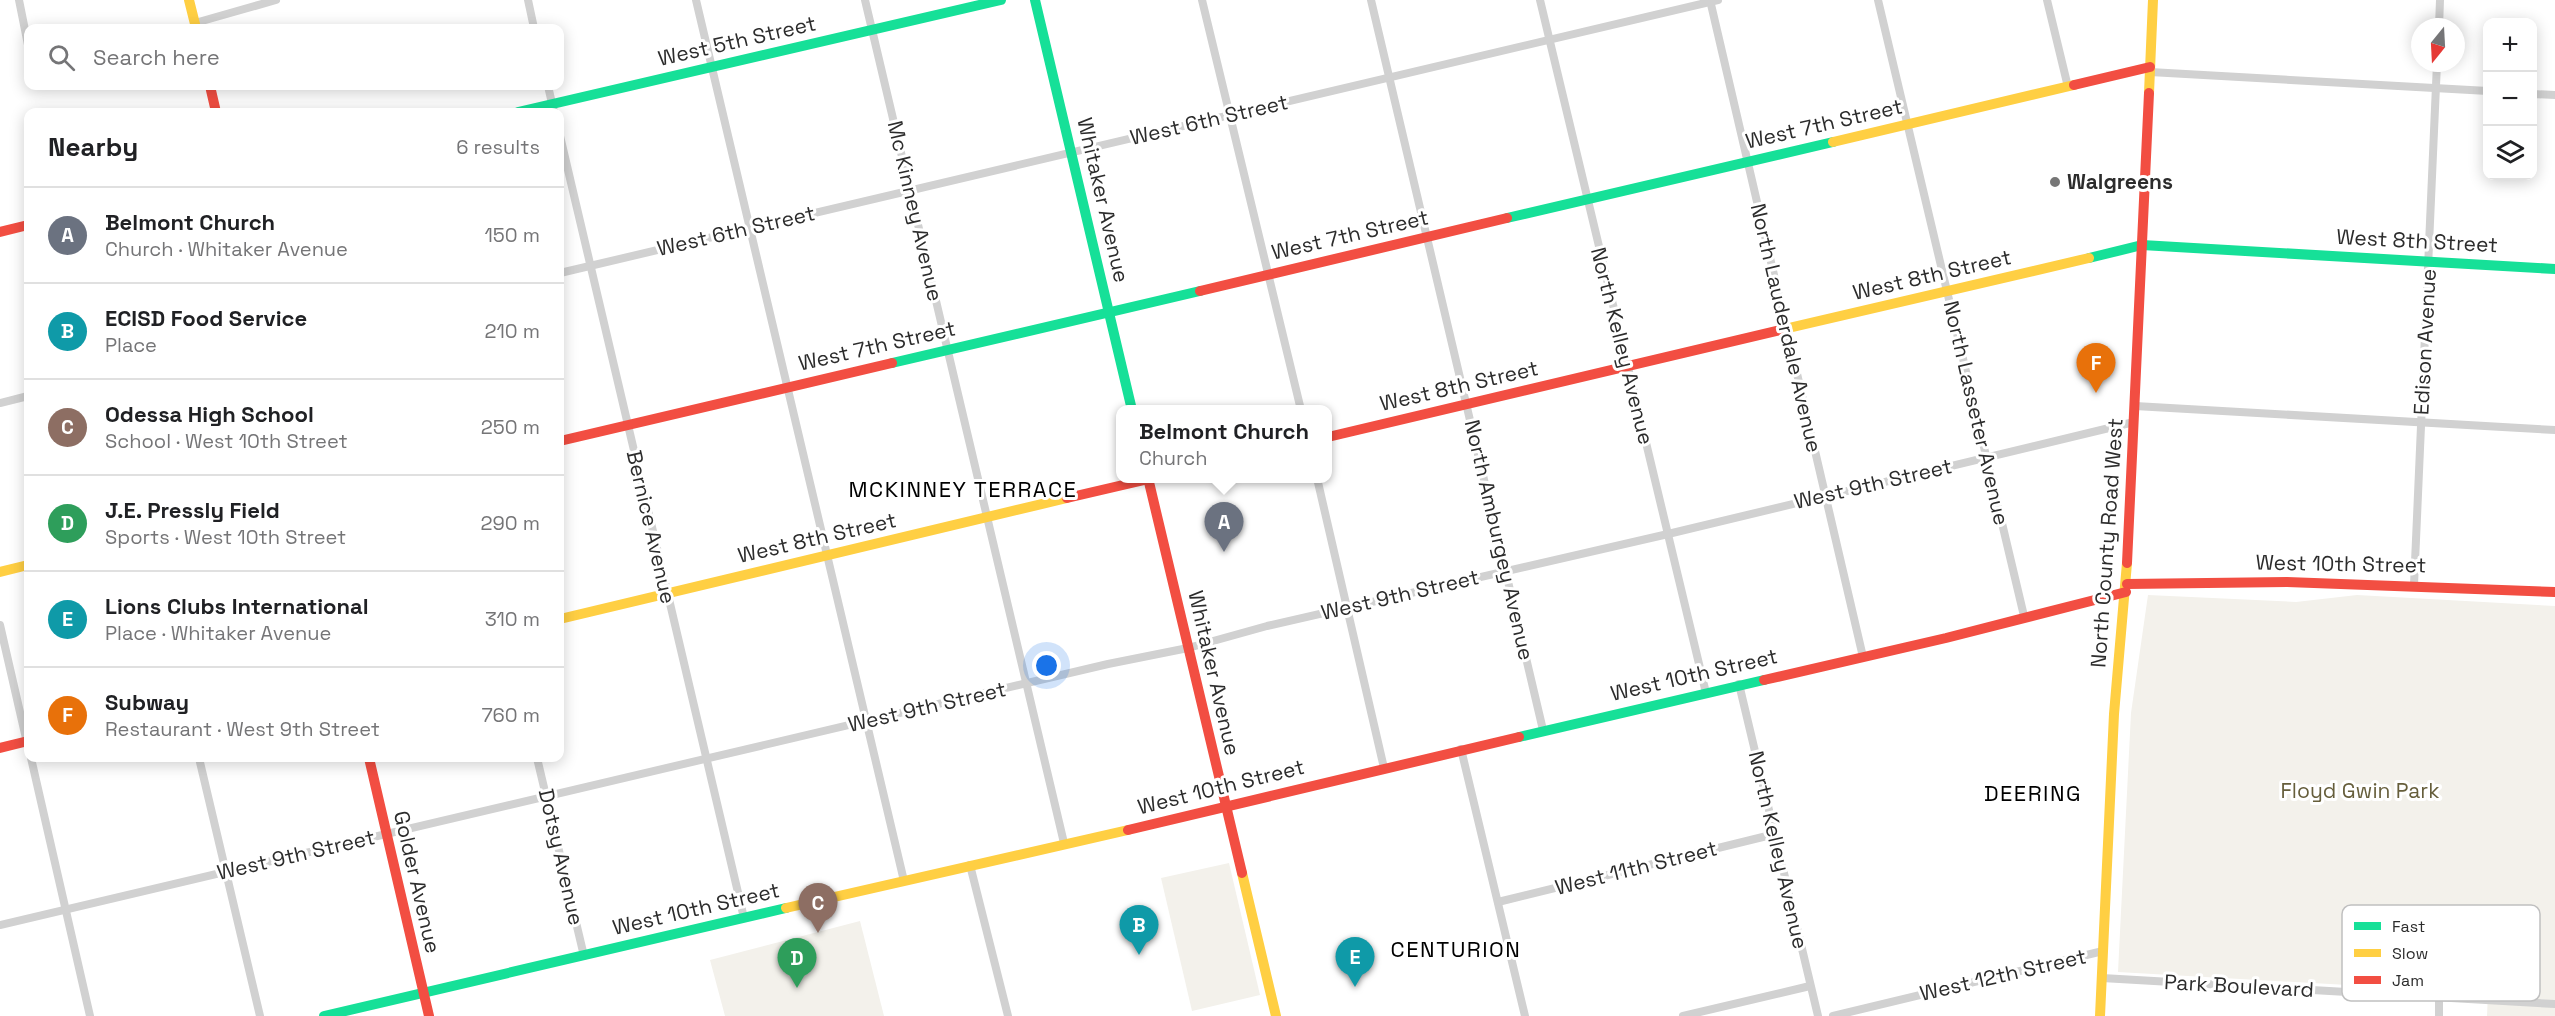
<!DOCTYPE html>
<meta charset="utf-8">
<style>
:root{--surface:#fff;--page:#f2f2f2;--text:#202124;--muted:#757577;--line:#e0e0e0;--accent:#767676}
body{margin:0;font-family:"Space Grotesk",sans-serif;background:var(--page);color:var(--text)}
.controls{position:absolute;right:18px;top:18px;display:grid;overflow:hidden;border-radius:12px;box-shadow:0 3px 15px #0003}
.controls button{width:54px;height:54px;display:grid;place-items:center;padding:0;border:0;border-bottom:2px solid var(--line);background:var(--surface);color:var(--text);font:30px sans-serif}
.compass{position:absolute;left:2411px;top:18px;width:54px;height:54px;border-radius:50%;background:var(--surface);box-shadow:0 3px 15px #0003;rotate:198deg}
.you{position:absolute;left:1047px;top:666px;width:21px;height:21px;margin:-15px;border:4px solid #fff;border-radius:50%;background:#1a73e8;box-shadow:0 0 0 9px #1a73e833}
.badge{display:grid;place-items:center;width:39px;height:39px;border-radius:50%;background:var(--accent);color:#fff;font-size:20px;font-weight:700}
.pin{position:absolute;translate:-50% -50px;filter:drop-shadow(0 2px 3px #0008)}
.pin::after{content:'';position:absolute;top:32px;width:21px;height:18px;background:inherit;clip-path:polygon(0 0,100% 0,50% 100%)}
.popup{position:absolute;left:1116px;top:405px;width:216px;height:78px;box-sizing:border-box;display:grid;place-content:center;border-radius:12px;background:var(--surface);filter:drop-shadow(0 2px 4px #0005);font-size:20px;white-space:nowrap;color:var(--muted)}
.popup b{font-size:22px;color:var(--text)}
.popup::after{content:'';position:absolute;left:50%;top:100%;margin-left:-12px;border:12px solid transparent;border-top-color:var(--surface)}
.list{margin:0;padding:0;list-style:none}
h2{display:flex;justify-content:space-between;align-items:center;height:78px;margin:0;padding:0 24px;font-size:26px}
h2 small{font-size:20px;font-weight:400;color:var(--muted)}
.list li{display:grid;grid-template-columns:39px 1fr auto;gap:18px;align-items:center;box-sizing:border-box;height:96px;padding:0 24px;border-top:2px solid var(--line)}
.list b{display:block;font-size:22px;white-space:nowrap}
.list p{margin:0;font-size:20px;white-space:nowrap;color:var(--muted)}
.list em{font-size:20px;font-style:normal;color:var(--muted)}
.icon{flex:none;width:33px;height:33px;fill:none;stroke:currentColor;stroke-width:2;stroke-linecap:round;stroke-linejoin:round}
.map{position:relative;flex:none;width:2555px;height:1016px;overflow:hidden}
.search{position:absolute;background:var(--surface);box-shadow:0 3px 15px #0003;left:24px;top:24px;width:540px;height:66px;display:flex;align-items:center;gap:15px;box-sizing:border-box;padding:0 21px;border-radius:12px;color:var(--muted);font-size:22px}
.panel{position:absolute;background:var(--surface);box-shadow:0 3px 15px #0003;left:24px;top:108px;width:540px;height:654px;border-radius:12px}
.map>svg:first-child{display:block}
</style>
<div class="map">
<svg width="2555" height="1016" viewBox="0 0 2555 1016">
<rect width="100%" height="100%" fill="#fff"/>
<g fill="#f3f1eb">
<path d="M2148 595 2296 602 2357 595 2555 606V1016H2487L2488 993 2118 972 2131 713Z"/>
<path d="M1229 863 1260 995 1192 1011 1161 878Z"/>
<path d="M860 921 884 1016H725L710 960Z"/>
</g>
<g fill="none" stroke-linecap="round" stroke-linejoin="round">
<g stroke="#d1d1d1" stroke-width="8">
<path d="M19 0 28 45"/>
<path d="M528 0 534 28"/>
<path d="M696 0 904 881"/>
<path d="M865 0 1064 843"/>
<path d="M1202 0 1301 410"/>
<path d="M1371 0 1543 730"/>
<path d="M1540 0 1706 693"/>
<path d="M1710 0 1863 657"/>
<path d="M1878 0 2024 616"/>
<path d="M2047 0 2068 87"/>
<path d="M195 23 276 0"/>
<path d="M2439 27 2440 0"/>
<path d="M2150 72 2488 91"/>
<path d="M548 86 554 112"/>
<path d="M2532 94 2555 95"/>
<path d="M560 136 744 918"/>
<path d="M560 273 1718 0"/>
<path d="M0 403 28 396"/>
<path d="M2135 406 2555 430"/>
<path d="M1317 478 1384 768"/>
<path d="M2414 585 2437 63"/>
<path d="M0 625 28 747"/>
<path d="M1739 684 1818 1016"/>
<path d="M1461 749 1525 1016"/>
<path d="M31 758 90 1016"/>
<path d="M199 758 260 1016"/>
<path d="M537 758 584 956"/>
<path d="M970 865 1008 1016"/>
<path d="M1498 902 1775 834"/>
<path d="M0 925 1108 664 1188 648 1267 626 1668 534 2134 422"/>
<path d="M2102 978 2555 1004"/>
<path d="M1683 1016 1810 986"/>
<path d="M1833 1016 2103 951"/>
<path d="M2439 1016V999"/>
</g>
<g stroke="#16e098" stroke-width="10">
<path d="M1035 0 1132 410"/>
<path d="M518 112 1001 0"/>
<path d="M1507 218 1833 142"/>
<path d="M2089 258 2142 245 2555 269"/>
<path d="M892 363 1200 291"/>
<path d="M1519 737 1764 680"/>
<path d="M324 1016 786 908"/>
</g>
<g stroke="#ffcf43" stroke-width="10">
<path d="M189 0 196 28"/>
<path d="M2149 93 2153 0"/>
<path d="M1833 142 2074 85"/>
<path d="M1780 330 2089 258"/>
<path d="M0 572 28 565"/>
<path d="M560 619 1067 498"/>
<path d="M1242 873 1276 1016"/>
<path d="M786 908 1128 830"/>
<path d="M2100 1016 2114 714 2127 563"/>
</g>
<g stroke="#f24e42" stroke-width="10">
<path d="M2074 85 2150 67"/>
<path d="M210 86 216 112"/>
<path d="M0 232 28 225"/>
<path d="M1200 291 1507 218"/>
<path d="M1328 437 1780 330"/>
<path d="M560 441 892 363"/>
<path d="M1148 478 1242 873"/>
<path d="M1067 498 1153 478"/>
<path d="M2127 563 2149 93"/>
<path d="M2127 584 2287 582 2555 592"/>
<path d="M1764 680 1946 638 2126 592"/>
<path d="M0 748 28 741"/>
<path d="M369 758 429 1016"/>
<path d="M1128 830 1519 737"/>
</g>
</g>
<circle fill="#767676" stroke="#fff" stroke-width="2" cx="2055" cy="182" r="6"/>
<g text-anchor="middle" stroke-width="6" stroke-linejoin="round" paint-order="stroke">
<g font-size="21" fill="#2c2c2c" stroke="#fff">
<text transform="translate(737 41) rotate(-13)" y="7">West 5th Street</text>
<text transform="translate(1209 120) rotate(-13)" y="7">West 6th Street</text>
<text transform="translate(1824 124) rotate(-13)" y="7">West 7th Street</text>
<text transform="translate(1103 200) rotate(77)" y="7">Whitaker Avenue</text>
<text transform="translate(915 211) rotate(77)" y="7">Mc Kinney Avenue</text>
<text transform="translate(736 231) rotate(-13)" y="7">West 6th Street</text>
<text transform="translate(1350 235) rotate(-13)" y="7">West 7th Street</text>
<text transform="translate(2417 241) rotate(3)" y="7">West 8th Street</text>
<text transform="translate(1932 275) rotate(-13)" y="7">West 8th Street</text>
<text transform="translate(1786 328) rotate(77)" y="7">North Lauderdale Avenue</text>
<text transform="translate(2425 342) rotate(-87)" y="7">Edison Avenue</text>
<text transform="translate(877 346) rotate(-13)" y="7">West 7th Street</text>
<text transform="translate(1622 346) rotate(76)" y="7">North Kelley Avenue</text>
<text transform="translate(1459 386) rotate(-13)" y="7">West 8th Street</text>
<text transform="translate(1976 413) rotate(77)" y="7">North Lasseter Avenue</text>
<text transform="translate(1873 484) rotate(-13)" y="7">West 9th Street</text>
<text transform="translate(651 527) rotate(77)" y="7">Bernice Avenue</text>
<text transform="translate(817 538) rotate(-13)" y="7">West 8th Street</text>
<text transform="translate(1499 540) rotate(77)" y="7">North Amburgey Avenue</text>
<text transform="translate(2107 543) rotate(-86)" y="7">North County Road West</text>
<text transform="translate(2341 564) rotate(1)" y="7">West 10th Street</text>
<text transform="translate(1400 595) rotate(-13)" y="7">West 9th Street</text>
<text transform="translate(1214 673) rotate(77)" y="7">Whitaker Avenue</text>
<text transform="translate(1694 675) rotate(-13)" y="7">West 10th Street</text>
<text transform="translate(927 707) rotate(-13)" y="7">West 9th Street</text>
<text transform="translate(1221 787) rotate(-14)" y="7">West 10th Street</text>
<text transform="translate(1778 850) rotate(77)" y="7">North Kelley Avenue</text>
<text transform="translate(296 855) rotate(-13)" y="7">West 9th Street</text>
<text transform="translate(561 857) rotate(77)" y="7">Dotsy Avenue</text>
<text transform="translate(1636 868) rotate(-14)" y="7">West 11th Street</text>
<text transform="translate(417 882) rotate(77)" y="7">Golder Avenue</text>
<text transform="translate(696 909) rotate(-13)" y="7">West 10th Street</text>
<text transform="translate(2003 975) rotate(-13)" y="7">West 12th Street</text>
<text transform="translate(2239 986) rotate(3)" y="7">Park Boulevard</text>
</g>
<g font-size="21" font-weight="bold" fill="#2c2c2c" stroke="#fff" text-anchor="start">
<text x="2067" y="189">Walgreens</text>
</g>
<g font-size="21" fill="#665e3b" stroke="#fff">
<text x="2360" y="798">Floyd Gwin Park</text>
</g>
<g font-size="22" letter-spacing="1.5" fill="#000" stroke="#fff">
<text x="963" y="497">MCKINNEY TERRACE</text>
<text x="2033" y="801">DEERING</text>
<text x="1456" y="957">CENTURION</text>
</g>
</g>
<rect x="2342" y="905" width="198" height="96" rx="9" fill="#fff" stroke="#c0c0c0" stroke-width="1.5"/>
<rect x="2354" y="922" width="27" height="8" fill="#16e098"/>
<rect x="2354" y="949" width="27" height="8" fill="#ffcf43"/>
<rect x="2354" y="976" width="27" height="8" fill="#f24e42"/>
<g font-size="16" fill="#2c2c2c">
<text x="2392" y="932">Fast</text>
<text x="2392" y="959">Slow</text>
<text x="2392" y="986">Jam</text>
</g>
</svg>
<div class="controls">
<button>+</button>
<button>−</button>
<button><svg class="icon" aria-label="layers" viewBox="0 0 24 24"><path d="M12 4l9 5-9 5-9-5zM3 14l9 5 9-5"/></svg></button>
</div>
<svg class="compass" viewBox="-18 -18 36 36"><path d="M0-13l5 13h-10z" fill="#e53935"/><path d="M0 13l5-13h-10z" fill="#757577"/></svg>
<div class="you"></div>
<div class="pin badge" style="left:1224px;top:552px;background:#6b7280">A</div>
<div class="popup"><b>Belmont Church</b>Church</div>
<div class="pin badge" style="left:1139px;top:955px;background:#0f9aa8">B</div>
<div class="pin badge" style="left:818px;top:933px;background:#8d6e63">C</div>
<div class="pin badge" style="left:797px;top:988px;background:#2e9e5b">D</div>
<div class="pin badge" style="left:1355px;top:987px;background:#0f9aa8">E</div>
<div class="pin badge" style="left:2096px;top:393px;background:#e8710a">F</div>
<div class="search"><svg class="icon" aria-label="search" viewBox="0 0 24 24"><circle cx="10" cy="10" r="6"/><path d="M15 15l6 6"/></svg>Search here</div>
<section class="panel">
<h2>Nearby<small>6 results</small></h2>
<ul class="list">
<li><span class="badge" style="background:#6b7280">A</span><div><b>Belmont Church</b><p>Church · Whitaker Avenue</p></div><em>150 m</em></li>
<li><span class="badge" style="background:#0f9aa8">B</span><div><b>ECISD Food Service</b><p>Place</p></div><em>210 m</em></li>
<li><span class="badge" style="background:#8d6e63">C</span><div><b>Odessa High School</b><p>School · West 10th Street</p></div><em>250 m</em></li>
<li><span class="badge" style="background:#2e9e5b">D</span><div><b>J.E. Pressly Field</b><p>Sports · West 10th Street</p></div><em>290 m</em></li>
<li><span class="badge" style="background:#0f9aa8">E</span><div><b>Lions Clubs International</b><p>Place · Whitaker Avenue</p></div><em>310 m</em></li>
<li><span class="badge" style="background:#e8710a">F</span><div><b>Subway</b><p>Restaurant · West 9th Street</p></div><em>760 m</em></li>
</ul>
</section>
</div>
